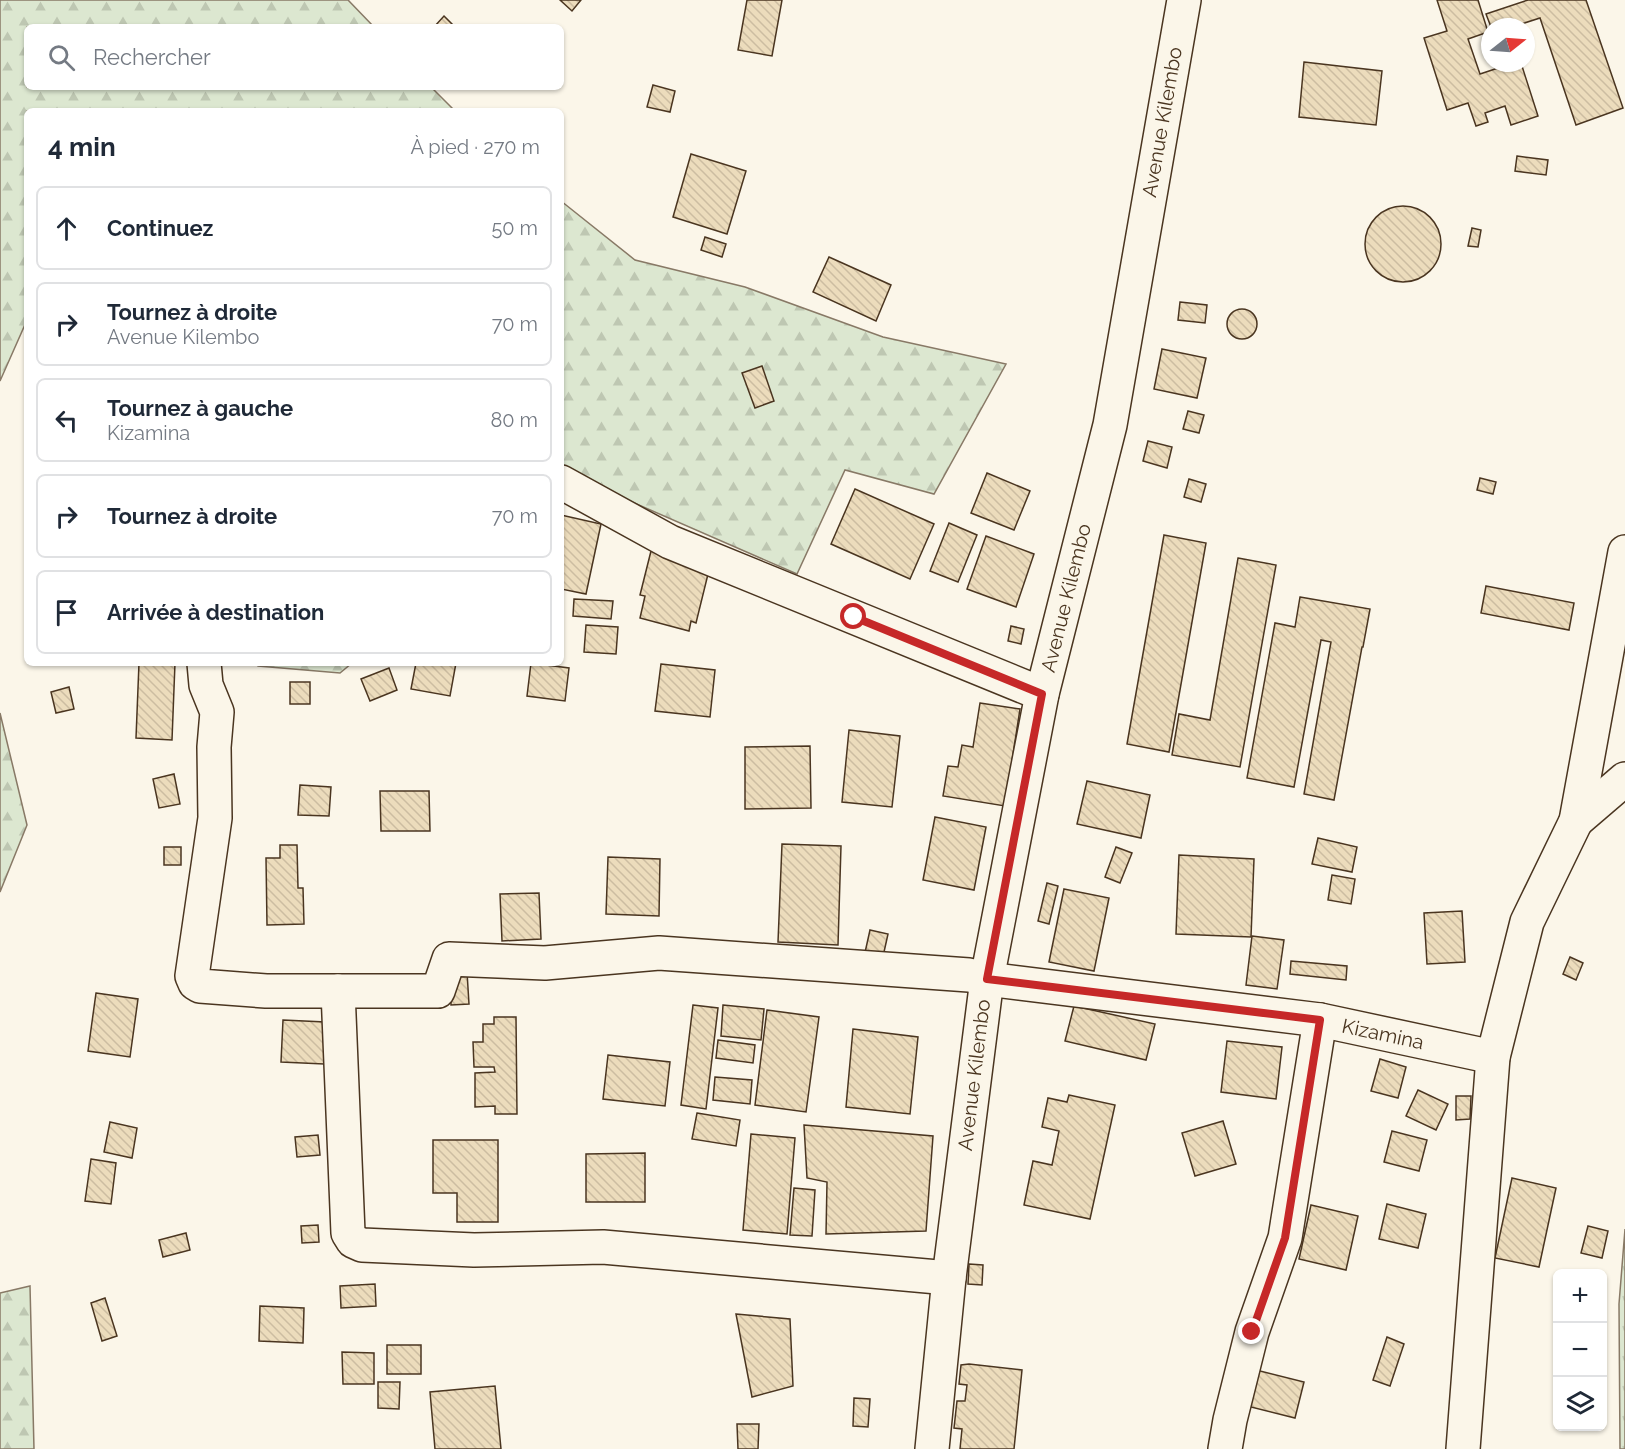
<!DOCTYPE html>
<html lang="fr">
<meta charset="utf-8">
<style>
:root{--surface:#fff;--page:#f2f2f3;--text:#1f2937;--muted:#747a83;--line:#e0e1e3}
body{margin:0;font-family:Raleway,sans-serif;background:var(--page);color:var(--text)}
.controls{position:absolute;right:18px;bottom:18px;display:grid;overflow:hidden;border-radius:9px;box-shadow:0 2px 4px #0004}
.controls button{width:54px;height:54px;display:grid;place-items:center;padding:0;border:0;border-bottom:2px solid var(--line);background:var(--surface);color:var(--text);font:30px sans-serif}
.compass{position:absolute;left:1481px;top:18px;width:54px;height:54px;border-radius:50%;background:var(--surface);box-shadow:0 2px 4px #0004;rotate:73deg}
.stop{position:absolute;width:18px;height:18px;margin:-14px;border:4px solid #c62828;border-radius:50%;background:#fff}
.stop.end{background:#c62828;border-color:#fff;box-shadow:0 2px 6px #0008}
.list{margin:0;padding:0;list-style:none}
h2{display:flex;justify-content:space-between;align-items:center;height:78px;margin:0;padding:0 24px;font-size:26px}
h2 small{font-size:20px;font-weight:400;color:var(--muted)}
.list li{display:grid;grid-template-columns:39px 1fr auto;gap:18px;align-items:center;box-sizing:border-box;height:84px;margin:0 12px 12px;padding:0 12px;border:2px solid var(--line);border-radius:9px}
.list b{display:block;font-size:22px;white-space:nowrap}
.list p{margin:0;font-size:20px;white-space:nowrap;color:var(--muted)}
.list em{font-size:20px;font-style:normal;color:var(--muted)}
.icon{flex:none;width:33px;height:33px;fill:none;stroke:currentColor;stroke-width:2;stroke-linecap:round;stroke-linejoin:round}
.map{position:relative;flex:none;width:1625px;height:1449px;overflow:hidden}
.search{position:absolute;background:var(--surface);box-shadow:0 2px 4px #0004;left:24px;top:24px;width:540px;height:66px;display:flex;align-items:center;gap:15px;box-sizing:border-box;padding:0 21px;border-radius:9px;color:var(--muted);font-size:22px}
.panel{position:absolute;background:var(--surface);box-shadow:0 2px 4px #0004;left:24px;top:108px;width:540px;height:558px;border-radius:9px}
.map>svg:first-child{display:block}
</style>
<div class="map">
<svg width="1625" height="1449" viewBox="0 0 1625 1449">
<defs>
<pattern id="grass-tufts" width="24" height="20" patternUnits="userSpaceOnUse" patternTransform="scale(1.5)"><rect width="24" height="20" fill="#dce7d0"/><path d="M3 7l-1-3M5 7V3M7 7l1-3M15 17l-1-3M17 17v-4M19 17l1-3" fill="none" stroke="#bec7b2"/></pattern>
<pattern id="forest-firs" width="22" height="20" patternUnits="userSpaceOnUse" patternTransform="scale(1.5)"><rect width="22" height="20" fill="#dce7d0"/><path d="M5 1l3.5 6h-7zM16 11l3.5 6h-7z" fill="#bec7b2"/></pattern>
<pattern id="building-back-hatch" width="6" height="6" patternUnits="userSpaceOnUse" patternTransform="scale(1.5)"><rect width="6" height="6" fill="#ecdcbc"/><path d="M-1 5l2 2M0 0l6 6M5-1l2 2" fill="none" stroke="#ccbda1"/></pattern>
</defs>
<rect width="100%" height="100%" fill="#fbf6e9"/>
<path fill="url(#grass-tufts)" stroke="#887966" stroke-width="1.5" d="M1625 1229V1449H1620L1619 1304Z"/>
<g fill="url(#forest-firs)" stroke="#887966" stroke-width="1.5">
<path d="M0 0H348L374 27H27V87H431L455 111H27V320L0 381Z"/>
<path d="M561 201 635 260 745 287 883 337 1006 364 934 494 845 470 797 574 632 502 561 494Z"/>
<path d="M255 663H352L340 673 258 666Z"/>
<path d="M0 713 27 825 0 892Z"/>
<path d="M30 1286 34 1449H0V1293Z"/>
</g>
<g fill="url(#building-back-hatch)" stroke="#4a3520" stroke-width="1.5">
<path d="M560 0H581L572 11Z"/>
<path d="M747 0H782L772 56 738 50Z"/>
<path d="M1437 0H1478L1488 32 1468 39 1480 74 1513 63H1521L1538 116 1511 125 1505 106 1485 113 1488 122 1476 126 1468 103 1447 110 1424 38 1447 31Z"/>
<path d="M1528 0H1586L1623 108 1576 125 1540 18 1512 27H1491L1486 14Z"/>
<path d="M444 16 455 27H434Z"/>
<path d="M1304 62 1382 71 1376 125 1299 117Z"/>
<path d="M653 85 675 91 670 112 647 107Z"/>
<path d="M691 154 746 171 727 234 673 217Z"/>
<path d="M1517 156 1548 160 1546 175 1515 171Z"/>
<circle cx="1403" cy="244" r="38"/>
<path d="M1472 228 1481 230 1478 247 1468 246Z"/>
<path d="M705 237 726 244 722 257 701 250Z"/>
<path d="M829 257 891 285 876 321 813 292Z"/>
<path d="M1180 302 1207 305 1205 323 1178 320Z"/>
<circle cx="1242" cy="324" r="15"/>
<path d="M1162 349 1206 358 1197 398 1154 389Z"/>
<path d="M762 366 774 401 755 408 742 373Z"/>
<path d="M1188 411 1204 415 1199 433 1183 429Z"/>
<path d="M1148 441 1172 447 1167 468 1143 461Z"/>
<path d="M987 473 1030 491 1014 530 971 513Z"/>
<path d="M1480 478 1496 482 1493 494 1477 490Z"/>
<path d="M1189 479 1206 484 1201 502 1184 497Z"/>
<path d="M855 489 934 524 910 579 831 544Z"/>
<path d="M561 515 601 524 586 594 561 589Z"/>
<path d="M949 523 977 535 958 582 930 571Z"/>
<path d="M1164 535 1206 543 1169 752 1127 744Z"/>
<path d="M986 536 1034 554 1016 607 967 589Z"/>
<path d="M651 551 710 566 696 623 691 621 689 631 640 618 645 596 640 595Z"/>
<path d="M1238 558 1276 565 1240 767 1172 755 1179 714 1210 720Z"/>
<path d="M1486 586 1574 603 1569 630 1481 613Z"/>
<path d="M1300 597 1370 609 1363 647H1362L1334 800 1304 794 1331 642 1321 640 1294 787 1247 778 1275 623 1295 627Z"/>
<path d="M574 599 613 601 611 619 573 616Z"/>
<path d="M586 625 618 627 616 654 584 652Z"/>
<path d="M1011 626 1024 629 1021 644 1008 641Z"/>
<path d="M139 663H175L172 740 136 738Z"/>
<path d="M416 663H456L450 696 411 689Z"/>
<path d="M531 663 569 668 565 701 527 696Z"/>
<path d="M661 664 715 670 710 717 655 711Z"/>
<path d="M389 668 397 690 370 701 361 679Z"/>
<rect x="290" y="682" width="20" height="22"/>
<path d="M69 687 74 709 56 713 51 692Z"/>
<path d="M980 703 1020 709 1005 806 943 796 948 766 958 767 962 745 973 747Z"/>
<path d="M849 730 900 736 892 807 842 802Z"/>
<path d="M810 746 811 808 745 809V747Z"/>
<path d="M174 774 180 804 159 808 153 779Z"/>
<path d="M1087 781 1150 795 1141 838 1077 824Z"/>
<path d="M300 785 331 787 329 816 298 815Z"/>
<path d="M380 791H429L430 831H381Z"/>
<path d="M935 817 986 827 974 890 923 880Z"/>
<path d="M1318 838 1357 847 1352 872 1312 864Z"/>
<path d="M782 844 841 846 838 945 778 942Z"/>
<path d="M280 845H297L298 888H303L304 924 267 925 266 858H280Z"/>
<rect x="164" y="847" width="17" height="18"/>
<path d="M1116 847 1132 853 1120 883 1105 877Z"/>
<path d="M1179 855 1254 859 1251 937 1176 934Z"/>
<path d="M608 857 660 859 659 916 606 914Z"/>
<path d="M1332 875 1355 879 1351 904 1328 900Z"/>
<path d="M1047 883 1058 886 1049 924 1038 921Z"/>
<path d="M1064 889 1109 898 1094 971 1049 962Z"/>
<path d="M539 893 541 939 502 941 500 894Z"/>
<path d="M1462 911 1465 962 1427 964 1424 913Z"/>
<path d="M870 930 888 934 882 961 864 957Z"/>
<path d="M1252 936 1284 940 1277 989 1246 985Z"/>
<path d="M1570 957 1583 963 1576 980 1563 974Z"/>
<path d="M1291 961 1347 966 1346 980 1290 974Z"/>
<path d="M450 972H467L469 1004 451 1005Z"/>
<path d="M96 993 138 999 130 1057 88 1051Z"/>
<path d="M693 1005 718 1008 706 1109 681 1105Z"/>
<path d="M723 1005 764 1009 761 1040 721 1036Z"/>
<path d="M1074 1006 1155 1024 1146 1060 1065 1041Z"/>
<path d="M767 1010 819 1017 806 1112 755 1105Z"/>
<path d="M494 1017H516L517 1114H495V1106L475 1107V1073L495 1072 494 1067H474L473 1042H483V1024H494Z"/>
<path d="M283 1020 325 1022 324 1064 281 1062Z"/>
<path d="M853 1029 918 1037 910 1114 846 1107Z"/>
<path d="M718 1040 755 1045 753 1063 716 1058Z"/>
<path d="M1227 1041 1282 1047 1276 1099 1221 1092Z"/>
<path d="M608 1055 670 1062 665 1106 603 1099Z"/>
<path d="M1380 1059 1406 1067 1398 1098 1371 1091Z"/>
<path d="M715 1077 752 1080 750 1104 713 1100Z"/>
<path d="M1418 1090 1448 1104 1436 1130 1406 1116Z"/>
<path d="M1069 1095 1115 1105 1090 1219 1024 1205 1033 1161 1052 1165 1059 1131 1042 1127 1048 1098 1067 1102Z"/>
<path d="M1456 1096H1471L1470 1119 1456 1120Z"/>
<path d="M697 1113 740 1120 736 1146 692 1139Z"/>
<path d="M1223 1121 1236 1164 1195 1176 1182 1133Z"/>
<path d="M110 1122 137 1128 132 1158 104 1152Z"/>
<path d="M804 1125 933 1136 926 1231 826 1234 827 1182 807 1178Z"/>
<path d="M1392 1131 1427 1140 1419 1171 1384 1162Z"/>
<path d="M751 1134 795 1138 787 1234 743 1230Z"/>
<path d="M318 1135 320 1155 297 1157 295 1137Z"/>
<path d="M433 1140H498V1222H457V1193H433Z"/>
<path d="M645 1153V1202H586V1154Z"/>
<path d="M91 1159 116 1163 111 1204 85 1201Z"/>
<path d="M1512 1178 1556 1188 1539 1267 1495 1258Z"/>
<path d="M794 1188 815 1190 812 1236 790 1235Z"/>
<path d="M1387 1204 1426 1214 1418 1248 1379 1239Z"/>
<path d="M1311 1205 1358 1216 1346 1270 1299 1259Z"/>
<path d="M318 1225 319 1242 302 1243 301 1226Z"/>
<path d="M1588 1226 1608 1231 1602 1258 1581 1253Z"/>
<path d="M186 1233 190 1250 163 1257 159 1240Z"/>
<path d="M969 1264 983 1265 982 1285 968 1284Z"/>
<path d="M375 1284 376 1306 341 1308 340 1286Z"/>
<path d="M105 1298 117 1336 102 1341 91 1303Z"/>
<path d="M260 1306 304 1308 303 1343 259 1341Z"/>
<path d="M736 1314 790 1319 793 1386 752 1397Z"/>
<path d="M1387 1337 1404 1344 1390 1386 1373 1380Z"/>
<rect x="387" y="1345" width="34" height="29"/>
<path d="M342 1352 374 1353V1384H343Z"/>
<path d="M969 1364 1022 1370 1014 1449H960L962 1429 954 1428 957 1401H965L967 1385 959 1384 961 1365Z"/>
<path d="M1252 1369 1304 1382 1295 1418 1243 1405Z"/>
<path d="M378 1382H400L399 1409 378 1408Z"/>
<path d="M495 1386 501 1449H435L430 1392Z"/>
<path d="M854 1398 870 1399 868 1427 853 1426Z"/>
<path d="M737 1424H759L758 1449H738Z"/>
</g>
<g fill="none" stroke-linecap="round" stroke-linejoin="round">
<defs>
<g id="minor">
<path d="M561 482 670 542 1042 694"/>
<path d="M204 663 206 685 217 712 214 747 215 818 192 976 195 983 200 986 266 991H438L449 959 545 963 659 953 969 975 987 979 1320 1020 1493 1057"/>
<path d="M1576 821 1625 779"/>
<path d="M338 991 348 1233 353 1241 362 1245 474 1250 603 1247 949 1278"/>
<path d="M932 1449 949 1278 987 979 1042 694 1110 425 1184 0"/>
<path d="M1225 1449 1230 1420 1252 1332 1285 1238 1320 1020"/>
<path d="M1463 1449 1493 1057 1527 922 1576 821 1625 552"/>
</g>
</defs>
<use href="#minor" stroke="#4a3520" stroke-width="36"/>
<use href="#minor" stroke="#fbf6e9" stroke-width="33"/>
</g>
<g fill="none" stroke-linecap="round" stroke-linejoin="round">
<path stroke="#c62828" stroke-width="8" d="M854 617 1042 694 987 979 1320 1020 1285 1238 1252 1332"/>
</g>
<g text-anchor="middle" stroke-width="4.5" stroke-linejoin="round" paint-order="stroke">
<g font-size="20" fill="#4a3520" stroke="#fbf6e9">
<text transform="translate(1162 122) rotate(-80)" y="7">Avenue Kilembo</text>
<text transform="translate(1066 598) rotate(-76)" y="7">Avenue Kilembo</text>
<text transform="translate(1383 1034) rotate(12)" y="7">Kizamina</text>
<text transform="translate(974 1075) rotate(-83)" y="7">Avenue Kilembo</text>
</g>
</g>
</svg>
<div class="controls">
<button>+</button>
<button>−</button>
<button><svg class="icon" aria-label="layers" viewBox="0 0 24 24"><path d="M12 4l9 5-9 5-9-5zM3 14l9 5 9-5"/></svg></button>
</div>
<svg class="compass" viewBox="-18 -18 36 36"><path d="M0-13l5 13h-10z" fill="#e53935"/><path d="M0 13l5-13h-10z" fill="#747a83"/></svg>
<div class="stop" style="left:854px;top:617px"></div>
<div class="stop end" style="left:1252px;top:1332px"></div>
<div class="search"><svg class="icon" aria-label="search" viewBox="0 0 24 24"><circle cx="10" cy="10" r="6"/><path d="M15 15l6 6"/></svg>Rechercher</div>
<section class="panel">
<h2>4 min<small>À pied · 270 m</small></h2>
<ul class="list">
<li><svg class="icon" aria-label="ahead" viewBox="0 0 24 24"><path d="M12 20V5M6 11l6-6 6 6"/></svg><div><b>Continuez</b></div><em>50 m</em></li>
<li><svg class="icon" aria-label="right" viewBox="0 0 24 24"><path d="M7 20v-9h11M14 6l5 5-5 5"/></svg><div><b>Tournez à droite</b><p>Avenue Kilembo</p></div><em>70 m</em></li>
<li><svg class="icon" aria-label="left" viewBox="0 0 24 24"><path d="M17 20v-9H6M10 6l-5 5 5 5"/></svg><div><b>Tournez à gauche</b><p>Kizamina</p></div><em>80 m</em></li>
<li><svg class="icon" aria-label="right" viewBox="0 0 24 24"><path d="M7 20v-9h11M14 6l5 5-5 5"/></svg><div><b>Tournez à droite</b></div><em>70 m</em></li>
<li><svg class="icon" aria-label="arrive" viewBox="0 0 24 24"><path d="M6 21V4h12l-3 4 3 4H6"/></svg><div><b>Arrivée à destination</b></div></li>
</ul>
</section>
</div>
